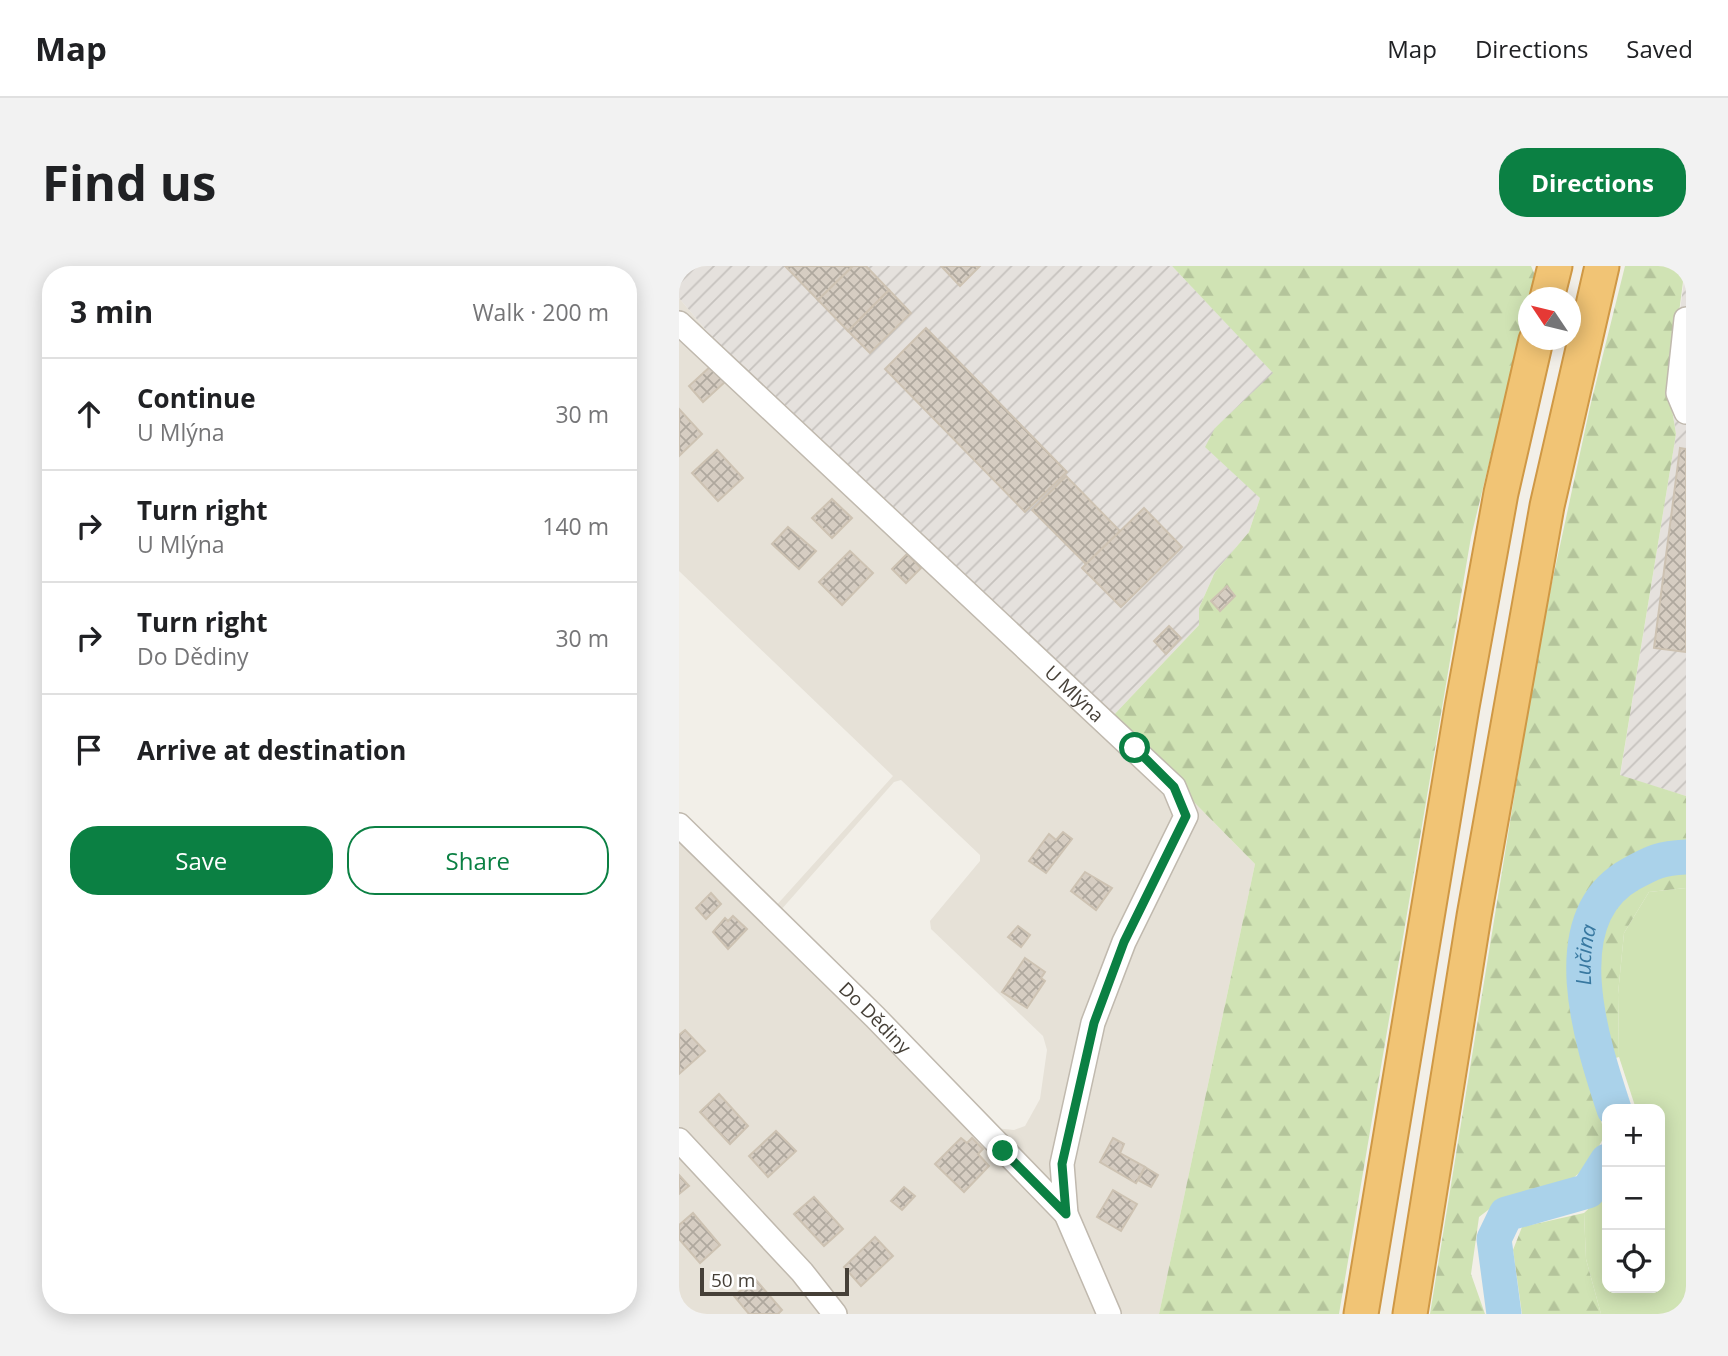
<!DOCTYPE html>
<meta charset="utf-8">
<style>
:root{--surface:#fff;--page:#f2f2f2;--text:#202124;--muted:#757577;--line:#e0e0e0;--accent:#0b8043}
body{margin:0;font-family:"Open Sans",sans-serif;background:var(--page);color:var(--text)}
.controls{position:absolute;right:21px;bottom:21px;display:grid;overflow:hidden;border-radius:14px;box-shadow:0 4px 18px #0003}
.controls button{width:63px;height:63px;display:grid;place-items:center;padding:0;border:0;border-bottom:2px solid var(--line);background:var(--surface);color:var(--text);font:35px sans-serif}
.compass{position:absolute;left:839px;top:21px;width:63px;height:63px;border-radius:50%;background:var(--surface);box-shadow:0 4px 18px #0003;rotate:305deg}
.scale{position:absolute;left:21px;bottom:18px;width:149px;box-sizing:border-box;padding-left:7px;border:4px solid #453f37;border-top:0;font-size:19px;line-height:24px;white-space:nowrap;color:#453f37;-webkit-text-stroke:5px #fff;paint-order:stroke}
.stop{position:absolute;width:21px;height:21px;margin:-16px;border:5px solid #0b8043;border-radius:50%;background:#fff}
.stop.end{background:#0b8043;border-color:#fff;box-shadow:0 2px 7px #0008}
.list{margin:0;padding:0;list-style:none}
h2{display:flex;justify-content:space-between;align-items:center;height:91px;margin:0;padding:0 28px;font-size:30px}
h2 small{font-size:23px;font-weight:400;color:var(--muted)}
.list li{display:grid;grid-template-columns:46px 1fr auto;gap:21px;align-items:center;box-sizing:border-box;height:112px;padding:0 28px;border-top:2px solid var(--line)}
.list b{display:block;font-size:26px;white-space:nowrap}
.list p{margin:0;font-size:23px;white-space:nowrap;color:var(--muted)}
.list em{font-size:23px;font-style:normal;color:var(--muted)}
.actions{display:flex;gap:14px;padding:21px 28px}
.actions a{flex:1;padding:16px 0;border:2px solid var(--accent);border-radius:28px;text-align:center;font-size:24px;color:var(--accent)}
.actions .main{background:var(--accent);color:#fff}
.icon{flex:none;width:38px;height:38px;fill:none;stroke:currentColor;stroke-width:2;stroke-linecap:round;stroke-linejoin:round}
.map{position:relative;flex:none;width:1007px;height:1048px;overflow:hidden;border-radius:28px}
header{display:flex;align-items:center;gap:42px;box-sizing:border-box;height:98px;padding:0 35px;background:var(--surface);border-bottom:2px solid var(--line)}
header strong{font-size:33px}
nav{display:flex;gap:38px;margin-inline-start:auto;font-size:24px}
.intro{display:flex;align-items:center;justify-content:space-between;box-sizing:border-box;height:168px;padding:0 42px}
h1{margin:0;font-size:49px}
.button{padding:18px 32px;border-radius:28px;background:var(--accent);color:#fff;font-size:24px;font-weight:700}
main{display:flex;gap:42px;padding:0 42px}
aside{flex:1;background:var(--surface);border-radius:28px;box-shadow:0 4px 18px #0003}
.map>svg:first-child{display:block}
</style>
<header>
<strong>Map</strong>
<nav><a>Map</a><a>Directions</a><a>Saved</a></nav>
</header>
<div class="intro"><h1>Find us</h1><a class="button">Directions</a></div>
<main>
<aside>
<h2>3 min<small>Walk · 200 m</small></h2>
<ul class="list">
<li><svg class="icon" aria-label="ahead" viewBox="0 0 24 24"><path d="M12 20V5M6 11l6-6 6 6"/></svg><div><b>Continue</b><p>U Mlýna</p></div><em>30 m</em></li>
<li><svg class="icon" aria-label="right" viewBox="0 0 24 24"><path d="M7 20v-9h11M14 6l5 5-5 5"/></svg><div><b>Turn right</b><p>U Mlýna</p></div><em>140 m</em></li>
<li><svg class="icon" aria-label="right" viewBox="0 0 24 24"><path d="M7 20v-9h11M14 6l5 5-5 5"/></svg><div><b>Turn right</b><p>Do Dědiny</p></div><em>30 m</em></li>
<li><svg class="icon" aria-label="arrive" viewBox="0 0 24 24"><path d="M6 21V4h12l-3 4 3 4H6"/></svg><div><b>Arrive at destination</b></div></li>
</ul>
<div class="actions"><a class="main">Save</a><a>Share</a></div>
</aside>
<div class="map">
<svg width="1007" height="1048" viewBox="0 0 1007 1048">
<defs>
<pattern id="industrial-furrows" width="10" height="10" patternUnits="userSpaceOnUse" patternTransform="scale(1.75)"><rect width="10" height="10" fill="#e5e1dd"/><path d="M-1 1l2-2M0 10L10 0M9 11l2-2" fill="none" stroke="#c6c2be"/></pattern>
<pattern id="forest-firs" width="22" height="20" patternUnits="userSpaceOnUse" patternTransform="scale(1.75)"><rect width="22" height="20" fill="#d0e3b4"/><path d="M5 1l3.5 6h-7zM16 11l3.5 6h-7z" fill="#b4c49b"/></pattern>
<pattern id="building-cross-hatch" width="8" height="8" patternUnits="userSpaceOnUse" patternTransform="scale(1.75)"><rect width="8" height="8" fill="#d6cdc2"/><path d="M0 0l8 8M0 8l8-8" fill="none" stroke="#afa89e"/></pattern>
</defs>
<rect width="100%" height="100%" fill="#f2efe8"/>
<path fill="#e6e1d7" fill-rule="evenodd" d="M0 32 48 89 432 452 576 598 480 1048H0V548L95 642 214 510 0 305ZM222 514 301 589V595L251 655 252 663 364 770 368 784 361 833 346 860 335 864 316 862 101 645 215 516Z"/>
<g fill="url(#industrial-furrows)">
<path d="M0 0H493L595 107 536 162 581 232 570 266 536 306 520 342V359L432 452 48 89 0 32Z"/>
<path d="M1007 0V530L941 510 997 168 990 125Z"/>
</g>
<path fill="#d0e3b4" d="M1007 622V1048H922L907 993 905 947 928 926V1022H981V843H957L940 791 939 728 945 667 970 626Z"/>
<g fill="url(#forest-firs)">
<path d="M493 0H852L856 9 792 271 660 1048H480L576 598 432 452 520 359V342L536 306 570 266 581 232 526 181 536 162 594 107Z"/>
<path d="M946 0H1006L990 125 997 168 941 509 1007 530V622L970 626 945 667 939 728 940 791 907 801 926 869 909 900 888 917 822 934 800 951 792 1008 806 1048H751L861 372 911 141Z"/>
<path d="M905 947 907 993 922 1048H843L834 984 843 961Z"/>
</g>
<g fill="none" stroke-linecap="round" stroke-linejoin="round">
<g stroke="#aad2ea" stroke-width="35">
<path id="s1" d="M935 843C913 776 872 652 952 608 974 596 982 592 1007 591"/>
<path d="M825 1048 815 973 827 948 909 925 928 895"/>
</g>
</g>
<g fill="url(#building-cross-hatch)" stroke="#cdc2b2" stroke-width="2">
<path d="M106 0H174L139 34Z"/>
<path d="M174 0H187L210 24 169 65 139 34Z"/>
<path d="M262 0H301L281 20Z"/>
<path d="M210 24 232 47 191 87 169 65Z"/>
<path d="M247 62 388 206 346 246 206 103Z"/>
<path d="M32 100 47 115 24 136 10 120Z"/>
<path d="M0 143 23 168 0 190Z"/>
<path d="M1001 182 1007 183V386L975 382Z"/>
<path d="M38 184 64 212 39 235 13 207Z"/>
<path d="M387 210 441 265 407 298 353 244Z"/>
<path d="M153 233 173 252 153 272 133 252Z"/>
<path d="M465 242 503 281 442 341 403 302Z"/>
<path d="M109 261 137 285 120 303 93 278Z"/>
<path d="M171 285 194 307 163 339 140 316Z"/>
<path d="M228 288 242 302 227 317 213 303Z"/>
<path d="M548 320 556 330 541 345 532 335Z"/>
<path d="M490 360 502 372 487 388 475 375Z"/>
<path d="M384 566 393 573 367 607 350 595 370 568 377 574Z"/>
<path d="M406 606 433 622 417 644 392 625Z"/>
<path d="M32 627 42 638 27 653 17 642Z"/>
<path d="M54 650 68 663 49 683 34 666 46 652 49 655Z"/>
<path d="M339 660 351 669 342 681 329 671Z"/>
<path d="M346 692 366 706 362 712 366 715 348 742 323 726Z"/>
<path d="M6 764 26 785 0 808V769Z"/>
<path d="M40 828 69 860 51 878 21 846Z"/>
<path d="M97 865 117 885 89 911 70 890Z"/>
<path d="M282 872 288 877 293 872 304 883 299 888 310 900 285 926 256 898Z"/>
<path d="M434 872 445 878 441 887 466 901 457 917 421 896Z"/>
<path d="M466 901 479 909 472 921 459 914Z"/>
<path d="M0 909 10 920 0 928Z"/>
<path d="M225 921 236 930 223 944 212 935Z"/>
<path d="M434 924 458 938 442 965 418 951Z"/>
<path d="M135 931 164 963 145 980 115 948Z"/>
<path d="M14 947 41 979 21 997 0 973V959Z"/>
<path d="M196 971 214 990 182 1020 165 1001Z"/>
<path d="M76 1013 103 1044 99 1048H70L55 1030Z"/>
</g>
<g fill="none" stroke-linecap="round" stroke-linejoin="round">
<defs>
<g id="minor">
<path d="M1007 53 999 127 1007 146"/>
<path id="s2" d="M0 57 495 521 507 550 445 676 414 757 383 898 387 948 430 1048"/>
<path id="s3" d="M0 559 196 751 387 948"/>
<path d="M0 874 123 1006 156 1048"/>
</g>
<g id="highway">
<path d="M868 32 876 0"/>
<path d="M682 1048 783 441 822 227 857 74"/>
<path d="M731 1048 795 650 868 240 923 0"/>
</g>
</defs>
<use href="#minor" stroke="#c0b9ae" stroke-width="26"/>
<use href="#highway" stroke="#cf9845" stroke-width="37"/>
<use href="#minor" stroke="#fff" stroke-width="23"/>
<use href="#highway" stroke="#f1c475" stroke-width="33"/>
</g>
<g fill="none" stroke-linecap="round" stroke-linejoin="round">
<path stroke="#0b8043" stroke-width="9" d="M324 885 387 948 383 898 415 757 445 676 507 550 495 521 456 482"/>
</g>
<g text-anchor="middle" stroke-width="5" stroke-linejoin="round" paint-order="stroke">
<g font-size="19" fill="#453f37" stroke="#fff">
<text dy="7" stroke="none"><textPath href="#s2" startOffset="542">U Mlýna</textPath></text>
<text dy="7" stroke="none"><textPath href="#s3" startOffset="275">Do Dědiny</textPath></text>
</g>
<g font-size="21" font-style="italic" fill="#3878a0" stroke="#fff">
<text dy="7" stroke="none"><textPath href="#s1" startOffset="158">Lučina</textPath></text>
</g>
</g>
</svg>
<div class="controls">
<button>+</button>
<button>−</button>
<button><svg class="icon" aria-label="locate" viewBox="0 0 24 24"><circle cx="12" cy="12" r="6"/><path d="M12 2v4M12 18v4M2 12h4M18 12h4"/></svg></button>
</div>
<svg class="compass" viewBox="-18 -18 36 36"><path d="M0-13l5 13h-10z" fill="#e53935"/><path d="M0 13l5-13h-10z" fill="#757577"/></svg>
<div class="scale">50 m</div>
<div class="stop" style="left:456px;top:482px"></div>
<div class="stop end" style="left:324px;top:885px"></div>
</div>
</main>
